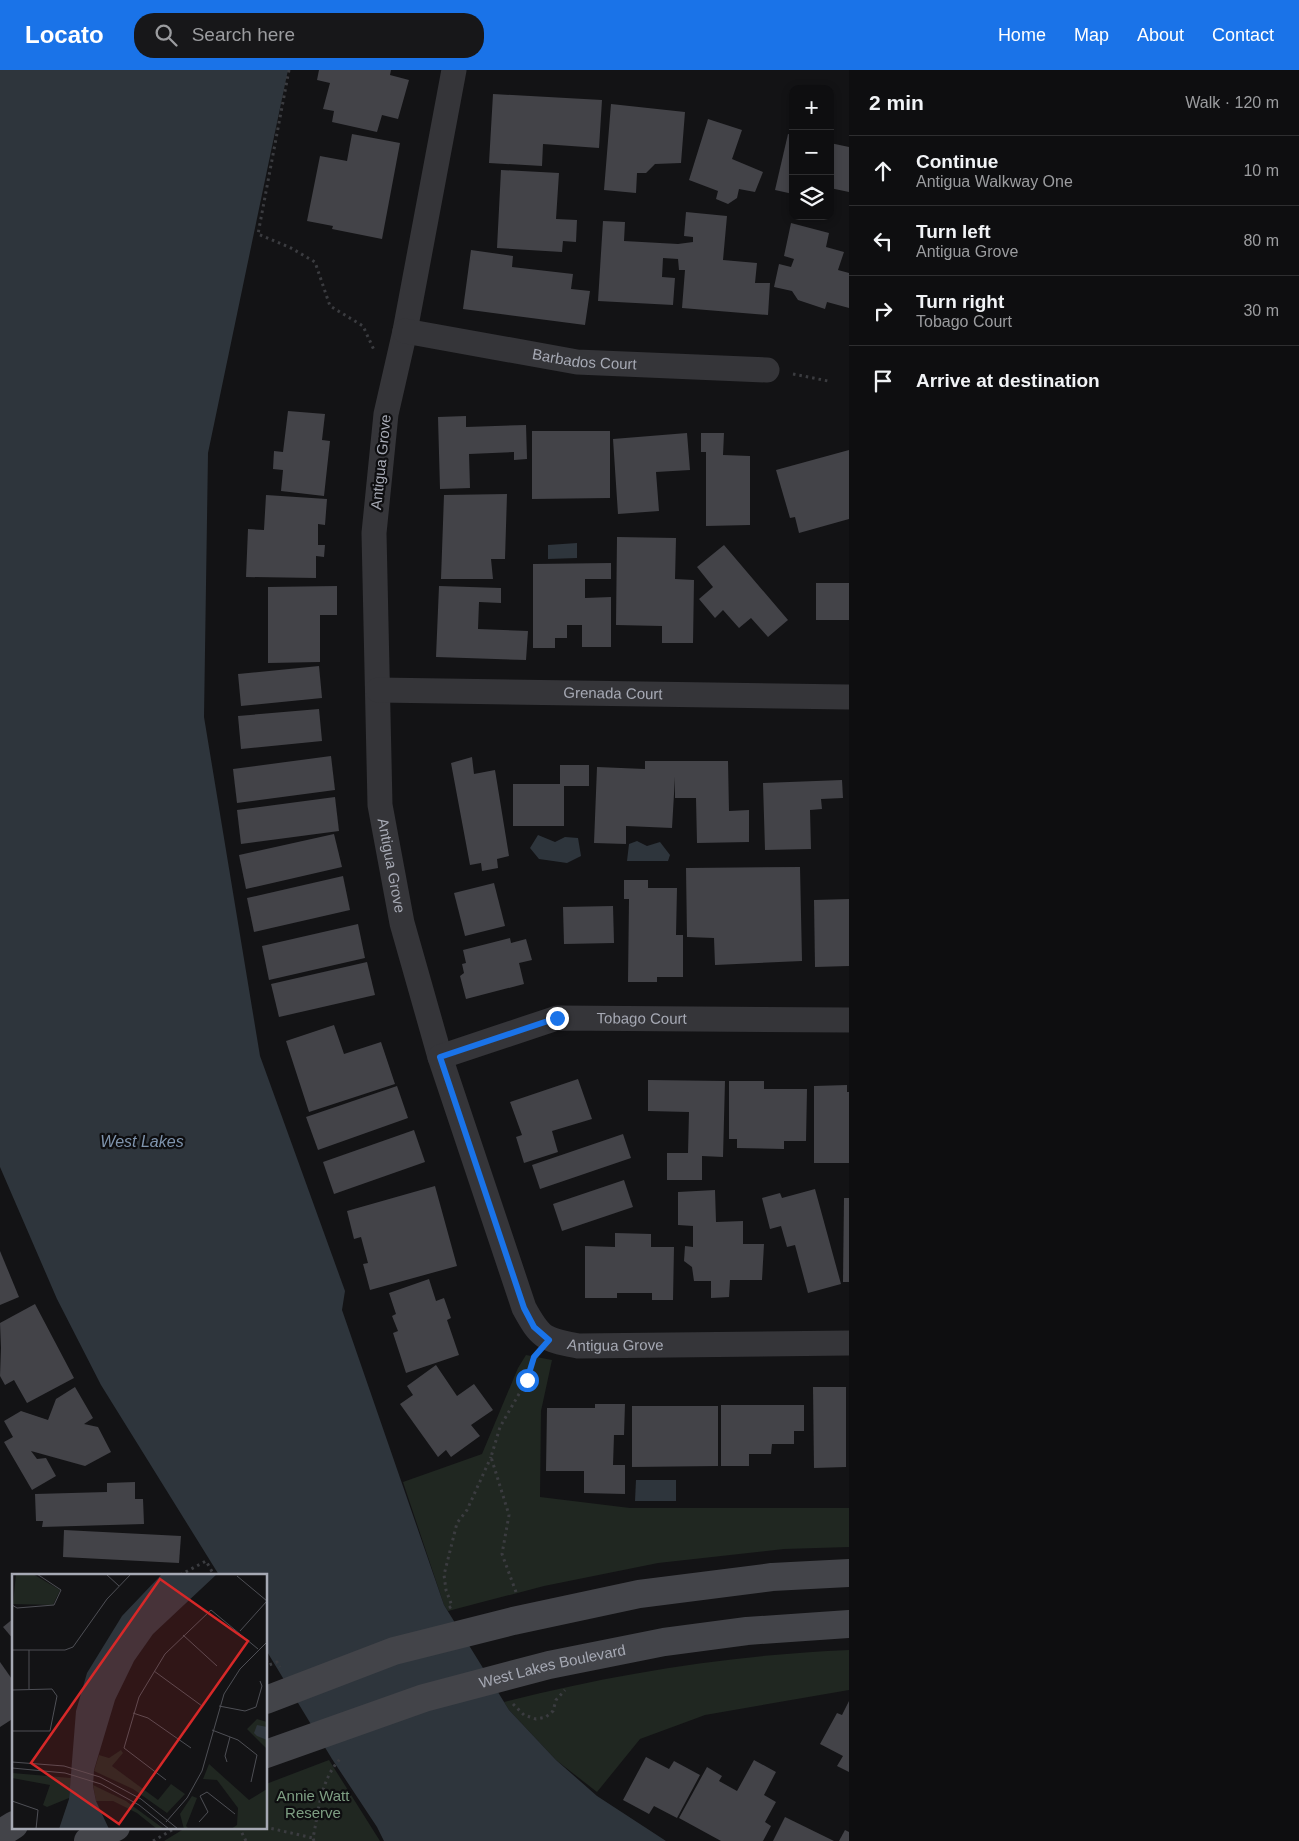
<!DOCTYPE html>
<meta charset="utf-8">
<style>
:root{--surface:#0e0e10;--page:#171719;--text:#f1f3f6;--muted:#9b9c9f;--line:#2e2e30;--accent:#1a73e8}
body{margin:0;font-family:Helvetica,sans-serif;background:var(--page);color:var(--text)}
.controls{position:absolute;right:15px;top:15px;display:grid;overflow:hidden;border-radius:10px;box-shadow:0 2px 8px #0003}
.controls button{width:45px;height:45px;display:grid;place-items:center;padding:0;border:0;border-bottom:1px solid var(--line);background:var(--surface);color:var(--text);font:25px sans-serif}
.stop{position:absolute;width:15px;height:15px;margin:-11px;border:4px solid #1a73e8;border-radius:50%;background:#fff}
.stop.end{background:#1a73e8;border-color:#fff;box-shadow:0 1px 5px #0008}
.list{margin:0;padding:0;list-style:none}
h2{display:flex;justify-content:space-between;align-items:center;height:65px;margin:0;padding:0 20px;font-size:21px}
h2 small{font-size:16px;font-weight:400;color:var(--muted)}
.list li{display:grid;grid-template-columns:32px 1fr auto;gap:15px;align-items:center;box-sizing:border-box;height:70px;padding:0 20px;border-top:1px solid var(--line)}
.list b{display:block;font-size:19px;white-space:nowrap}
.list p{margin:0;font-size:16px;white-space:nowrap;color:var(--muted)}
.list em{font-size:16px;font-style:normal;color:var(--muted)}
.icon{flex:none;width:28px;height:28px;fill:none;stroke:currentColor;stroke-width:2;stroke-linecap:round;stroke-linejoin:round}
.map{position:relative;flex:none;width:849px;height:1771px;overflow:hidden}
header{display:flex;align-items:center;gap:30px;box-sizing:border-box;height:70px;padding:0 25px;background:var(--accent);color:#fff}
header strong{font-size:24px}
nav{display:flex;gap:28px;margin-inline-start:auto;font-size:18px}
.search{width:350px;height:45px;background:var(--page);display:flex;align-items:center;gap:12px;box-sizing:border-box;padding:0 18px;border-radius:20px;color:var(--muted);font-size:19px}
main{display:flex}
aside{flex:1;background:var(--surface)}
.map>svg:first-child{display:block}
</style>
<header>
<strong>Locato</strong>
<div class="search"><svg class="icon" aria-label="search" viewBox="0 0 24 24"><circle cx="10" cy="10" r="6"/><path d="M15 15l6 6"/></svg>Search here</div>
<nav><a>Home</a><a>Map</a><a>About</a><a>Contact</a></nav>
</header>
<main>
<div class="map">
<svg width="849" height="1771" viewBox="0 0 849 1771">
<rect width="100%" height="100%" fill="#131315"/>
<g fill="#202721">
<path d="M526 1285 552 1290 541 1341 540 1427 630 1438H849V1477L784 1479 658 1493 544 1516 448 1541 444 1535 403 1412 482 1384 518 1298Z"/>
<path d="M849 1580V1620L705 1645 640 1669 597 1722 556 1690 509 1640 504 1632C617 1603 732 1585 849 1580Z"/>
<path d="M329 1690 380 1771H164L187 1757H266V1714Z"/>
</g>
<g fill="#2e353c">
<path d="M0 0H288L208 383 204 647 260 986 345 1221 342 1240 444 1535 509 1640 556 1690 597 1726 666 1771H384L377 1757 332 1689 266 1580V1505H219L101 1315 57 1229 0 1097Z"/>
<path d="M577 473V488L548 489V475Z"/>
<path d="M538 765 555 772 565 767 578 768 581 786 567 793 539 789 530 778Z"/>
<path d="M637 771 647 776 660 772 670 785 668 791H627L629 774Z"/>
<path d="M636 1410H676V1431H635Z"/>
</g>
<g fill="#434348">
<path d="M319 0H391L390 5 409 10 398 49 382 45 377 62 332 52 334 41 323 39 330 13 317 10Z"/>
<path d="M493 24 602 30 599 78 543 74 542 96 489 93Z"/>
<path d="M611 34 685 42 681 93 655 94 646 103H637L636 123 604 120Z"/>
<path d="M708 49 742 60 732 89 763 102 755 122 739 119 737 128 728 134 716 129 718 121 689 110Z"/>
<path d="M352 64 400 73 382 169 332 159 333 156 307 151 320 86 347 91Z"/>
<path d="M788 64 793 65V124L775 120Z"/>
<path d="M830 73 849 77V122L830 118Z"/>
<path d="M501 100 559 103 556 149 577 150 576 172 563 171 562 182 497 178Z"/>
<path d="M686 142 727 146 723 190 757 193 755 213H770L768 245 682 238 685 200H679L678 189 663 188 662 207 675 208 673 235 598 231 603 151 625 152 624 171 678 174 693 172V167L684 166Z"/>
<path d="M791 153 829 163 826 177 844 182 838 200 849 203V238L827 232 825 239 798 230 792 221 774 217 779 194 791 197 794 189 784 186Z"/>
<path d="M471 180 513 186 512 197 573 204 571 219 590 221 585 255 463 239Z"/>
<path d="M288 341 325 344 322 370 330 371 324 426 281 421 283 400 273 399 274 381 283 382Z"/>
<path d="M466 346V357L526 355 527 389 514 390V382L469 384 470 418 440 419 438 347Z"/>
<path d="M532 361H610V428L532 429Z"/>
<path d="M687 363 690 400 656 402 659 441 618 444 613 369Z"/>
<path d="M701 363H724L723 385 750 386V455L706 456V382H701Z"/>
<path d="M849 380V449L799 463 795 447 790 448 776 400Z"/>
<path d="M507 424 505 489H491L493 509H441L444 425Z"/>
<path d="M266 425 327 429 325 455 318 454V475H325L324 487 316 486V508L246 507 248 459 264 460Z"/>
<path d="M617 467 676 468 675 509 694 510 693 573H662V556L616 555Z"/>
<path d="M724 475 788 550 768 567 751 548 739 558 723 540 715 548 699 529 713 517 697 497Z"/>
<path d="M611 493V509H585V528L611 527V577H582V555H567V568H555V578H533V494Z"/>
<rect x="816" y="513" width="33" height="37"/>
<path d="M337 516V545H320V592L268 593V517Z"/>
<path d="M439 516 501 518V533L479 532 478 559 528 561 526 590 436 587Z"/>
<path d="M319 596 322 628 241 636 238 604Z"/>
<path d="M319 639 322 671 241 679 238 646Z"/>
<path d="M331 686 335 720 237 733 233 699Z"/>
<path d="M472 687 474 704 495 700 509 786 497 789 498 798 482 801 481 793 470 795 451 693Z"/>
<path d="M645 691H728L729 741 749 740V772L697 773 696 728H675V707L672 758 626 756V774L594 773 597 697 645 699Z"/>
<path d="M560 695H589V716H564V756H513V714H560Z"/>
<path d="M842 710 843 728 821 729 822 739 810 740 811 779 765 780 763 713Z"/>
<path d="M335 727 339 761 241 774 237 740Z"/>
<path d="M334 764 342 797 246 819 239 785Z"/>
<path d="M800 797 802 891 715 895 714 868 687 867 686 798Z"/>
<path d="M343 806 350 840 254 862 247 828Z"/>
<path d="M624 810H648V818H677L676 865H683V907H657V912H628L629 829H624Z"/>
<path d="M494 813 505 856 465 866 454 823Z"/>
<path d="M849 829V896L815 897 814 830Z"/>
<path d="M613 836 614 873 564 874 563 837Z"/>
<path d="M358 854 365 888 269 910 262 876Z"/>
<path d="M510 868 511 873 526 869 532 890 519 893 524 914 466 929 460 906 464 903 462 894 466 893 463 880Z"/>
<path d="M367 892 375 925 279 947 271 914Z"/>
<path d="M334 955 344 984 381 972 395 1014 309 1042 286 971Z"/>
<path d="M578 1009 592 1049 552 1061 558 1082 524 1093 516 1067 522 1065 510 1032Z"/>
<path d="M648 1010 725 1011 723 1087 702 1086V1110H667V1083H688L689 1042 648 1041Z"/>
<path d="M729 1011H764V1019H807L806 1071H784V1079L737 1078V1069H729Z"/>
<path d="M847 1015V1022H849V1093H814V1016Z"/>
<path d="M397 1016 408 1048 318 1080 306 1047Z"/>
<path d="M414 1060 425 1092 334 1124 323 1092Z"/>
<path d="M623 1064 631 1088 540 1119 532 1095Z"/>
<path d="M624 1110 633 1137 562 1161 553 1134Z"/>
<path d="M435 1116 457 1196 370 1220 363 1194 368 1193 361 1167 354 1169 347 1141Z"/>
<path d="M815 1119 841 1214 808 1223 795 1175 787 1177 781 1156 770 1159 762 1128 780 1123 782 1128Z"/>
<path d="M715 1120 716 1152 743 1151V1174H764L762 1210H730L729 1227 711 1228V1211H694L692 1197 684 1191 685 1176 693 1177V1156L678 1155V1122Z"/>
<path d="M844 1128H849V1212H843Z"/>
<path d="M615 1163 651 1164V1177H674L673 1230H652V1223H617V1228H585V1176L615 1177Z"/>
<path d="M0 1181 19 1227 0 1235Z"/>
<path d="M429 1209 436 1231 444 1228 451 1248 447 1250 459 1285 406 1303 393 1263 398 1261 392 1246 396 1244 389 1223Z"/>
<path d="M35 1234 74 1308 27 1333 14 1310 5 1315 0 1306 1 1278 0 1253Z"/>
<path d="M436 1295 457 1326 474 1314 493 1340 471 1355 480 1366 451 1387 446 1380 438 1387 400 1334 413 1325 407 1316Z"/>
<path d="M75 1317 93 1348 84 1354 98 1357 111 1382 85 1396 31 1381 37 1389 46 1388 56 1406 32 1420 4 1372 13 1367 4 1351 21 1341 48 1350 56 1329Z"/>
<path d="M813 1317H846V1397L814 1398Z"/>
<path d="M595 1334H625L624 1365H614L613 1395H625V1424L584 1423V1401H546L547 1338H595Z"/>
<path d="M721 1335H804V1361H794V1374H772L771 1384H749V1396H721Z"/>
<path d="M632 1336H718V1396L632 1397Z"/>
<path d="M135 1412V1429H143L144 1454 42 1457 43 1451H36L35 1424 107 1422V1413Z"/>
<path d="M64 1460 181 1466 179 1493 63 1487Z"/>
<path d="M14 1548V1570L3 1557Z"/>
<path d="M0 1592 14 1612V1648L0 1657Z"/>
<path d="M849 1631V1702L837 1696 843 1686 820 1674 837 1643 842 1645Z"/>
<path d="M646 1687 669 1699 674 1691 700 1705 677 1748 654 1736 649 1744 623 1730Z"/>
<path d="M754 1690 776 1702 764 1725 776 1732 765 1752 771 1756 763 1771H721L679 1748 707 1697 722 1706 719 1711 737 1721Z"/>
<path d="M785 1747 834 1771H773Z"/>
<path d="M845 1760 849 1762V1771H839Z"/>
</g>
<g fill="none" stroke-linecap="round" stroke-linejoin="round">
<g stroke="#3b3c40" stroke-width="3" stroke-dasharray="2.5 4" stroke-linecap="butt">
<path d="M289 0 258 164 291 178 315 192 330 236 363 256 374 280"/>
<path d="M793 304 828 311"/>
<path d="M180 1505 206 1491 214 1505"/>
<path d="M516 1522 502 1484 509 1445 491 1387 500 1357 527 1310 534 1289"/>
<path d="M449 1538 452 1536 446 1520 444 1505 457 1453 467 1440 491 1387"/>
<path d="M266 1590 269 1595 277 1592 280 1597"/>
<path d="M513 1634 524 1645 536 1649 546 1647 553 1641 556 1630 565 1620"/>
<path d="M239 1757 246 1771"/>
<path d="M265 1757 313 1768"/>
<path d="M153 1771 177 1757"/>
<path d="M314 1771 313 1768C319 1740 320 1711 340 1689V1688"/>
</g>
<g stroke="#353539" stroke-width="25">
<path id="s1" d="M454 0 405 261 386 344 374 463 380 735 402 853 440 987 524 1238C541 1269 544 1269 578 1276L849 1273"/>
<path id="s2" d="M405 261 577 292 767 300"/>
<path id="s3" d="M378 620 848 627"/>
<path id="s4" d="M440 987 557 948 849 950"/>
</g>
<g stroke="#434449" stroke-width="28">
<path d="M266 1630 394 1581 513 1551 639 1524 772 1507 849 1503"/>
<path id="s5" d="M266 1684 424 1628 549 1595 664 1572 747 1561 849 1554"/>
<path d="M0 1764 14 1755"/>
<path d="M88 1771 116 1757"/>
</g>
</g>
<g fill="none" stroke-linecap="round" stroke-linejoin="round">
<path stroke="#1a73e8" stroke-width="6" d="M527 1310 534 1287 549 1270 534 1257 524 1238 440 987 557 948"/>
</g>
<g text-anchor="middle" stroke-width="4.5" stroke-linejoin="round" paint-order="stroke">
<g font-size="15" fill="#a6a9b4" stroke="#0e0e10">
<text dy="5" stroke="none"><textPath href="#s2" startOffset="182">Barbados Court</textPath></text>
<text transform="translate(381 392) rotate(-84)" y="5">Antigua Grove</text>
<text dy="5" stroke="none"><textPath href="#s3" startOffset="235">Grenada Court</textPath></text>
<text dy="5" stroke="none"><textPath href="#s1" startOffset="804">Antigua Grove</textPath></text>
<text dy="5" stroke="none"><textPath href="#s4" startOffset="208">Tobago Court</textPath></text>
<text dy="5" stroke="none"><textPath href="#s1" startOffset="1374">Antigua Grove</textPath></text>
<text dy="5" stroke="none"><textPath href="#s5" startOffset="300">West Lakes Boulevard</textPath></text>
</g>
<g font-size="15" fill="#7e9e83" stroke="#0e0e10">
<text x="313" y="1731">Annie Watt<tspan x="313" dy="17">Reserve</tspan></text>
</g>
<g font-size="16" font-style="italic" fill="#7f94ad" stroke="#0e0e10">
<text x="142" y="1077">West Lakes</text>
</g>
</g>
<g transform="translate(12 1504)">
<rect width="255" height="255" fill="#131315"/>
<path d="M4 0H21L48 16 41 31 1 30ZM245 145 255 148V175L235 155ZM109 176 111 179 100 192 146 226 159 210 173 220 155 239 121 215 82 197 87 181 97 184ZM197 190 237 226 255 215V255H219L225 251 226 234 205 206 191 205ZM0 199 59 204 57 224 35 233 31 231 38 211 0 204ZM81 211 114 227 152 255H145L125 239 101 227H84ZM180 222 185 224 174 252 177 255H172L168 240Z" fill="#202721"/>
<path d="M150 0H205L141 60 122 87 103 126 82 196 81 212 84 227 97 255H47L57 225 64 137 75 99 110 42ZM245 151 255 153V166L245 162 242 159Z" fill="#2e353c"/>
<path fill="none" stroke="#4e4f55" stroke-width="1" d="M94 0 107 12M225 2 255 27 228 57M0 31 5 34 42 31 49 16 25 0M171 61 205 92M0 76H53L61 73 95 25 119 0M142 97 190 132M17 115V76M0 116 40 115 45 122 38 157H0M207 132 233 137 244 133 250 112 248 107M121 139 136 144 179 174M200 156 226 166 245 181 239 208M0 188 52 192 88 203 129 225 166 255M215 188 213 182 218 163M0 194 53 199 89 210 127 231 157 255M154 206 112 174 127 123 153 80 199 36 246 75M0 227 26 236 24 255M154 248 175 224 190 197 212 120 228 95 255 68M187 248 196 238 188 222 195 218 223 240"/>
<path fill="#d62828" fill-opacity="0.15" stroke="#d62828" stroke-width="2.5" d="M148 5 236 67 107 250 19 189Z"/>
<rect width="255" height="255" fill="none" stroke="#a6a9b4" stroke-width="2.5"/>
</g>
</svg>
<div class="controls">
<button>+</button>
<button>−</button>
<button><svg class="icon" aria-label="layers" viewBox="0 0 24 24"><path d="M12 4l9 5-9 5-9-5zM3 14l9 5 9-5"/></svg></button>
</div>
<div class="stop" style="left:527px;top:1310px"></div>
<div class="stop end" style="left:557px;top:948px"></div>
</div>
<aside>
<h2>2 min<small>Walk · 120 m</small></h2>
<ul class="list">
<li><svg class="icon" aria-label="ahead" viewBox="0 0 24 24"><path d="M12 20V5M6 11l6-6 6 6"/></svg><div><b>Continue</b><p>Antigua Walkway One</p></div><em>10 m</em></li>
<li><svg class="icon" aria-label="left" viewBox="0 0 24 24"><path d="M17 20v-9H6M10 6l-5 5 5 5"/></svg><div><b>Turn left</b><p>Antigua Grove</p></div><em>80 m</em></li>
<li><svg class="icon" aria-label="right" viewBox="0 0 24 24"><path d="M7 20v-9h11M14 6l5 5-5 5"/></svg><div><b>Turn right</b><p>Tobago Court</p></div><em>30 m</em></li>
<li><svg class="icon" aria-label="arrive" viewBox="0 0 24 24"><path d="M6 21V4h12l-3 4 3 4H6"/></svg><div><b>Arrive at destination</b></div></li>
</ul>
</aside>
</main>
